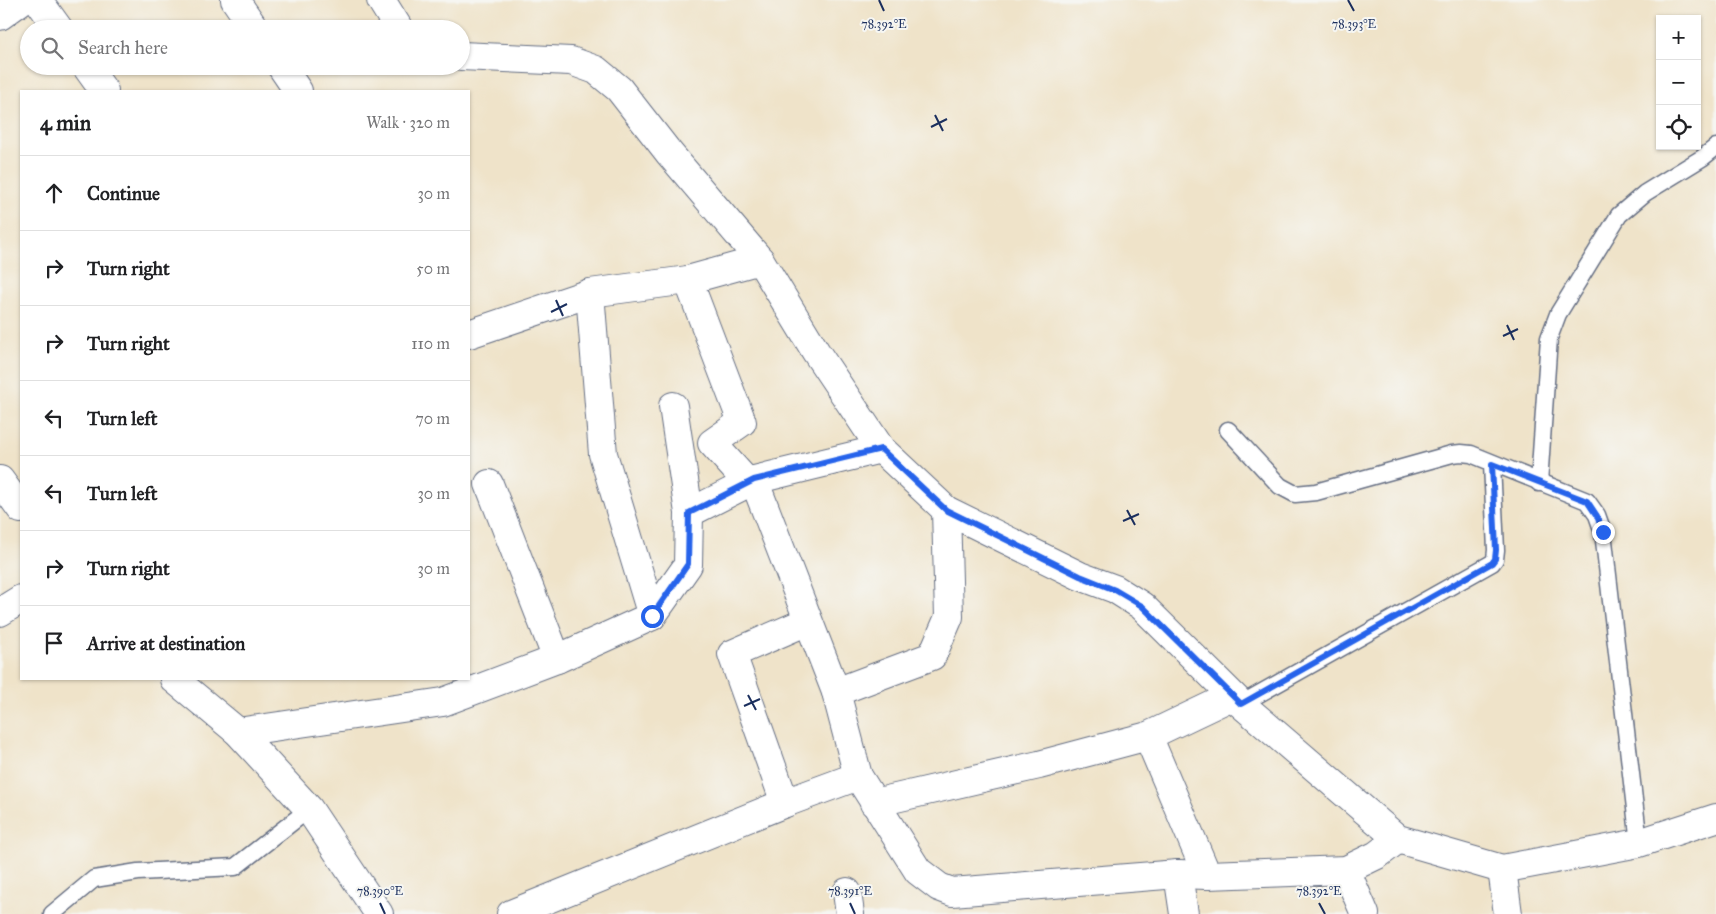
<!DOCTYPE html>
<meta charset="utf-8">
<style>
:root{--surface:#fff;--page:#f6f6f6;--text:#202124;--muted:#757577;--line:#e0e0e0}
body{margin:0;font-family:"IM FELL Great Primer",serif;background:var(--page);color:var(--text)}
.controls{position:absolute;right:15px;top:15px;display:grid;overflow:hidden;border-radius:0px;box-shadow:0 1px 4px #0004}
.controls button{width:45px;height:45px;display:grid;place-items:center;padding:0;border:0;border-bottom:1px solid var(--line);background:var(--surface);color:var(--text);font:25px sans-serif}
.stop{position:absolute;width:15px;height:15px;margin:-11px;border:4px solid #2563eb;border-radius:50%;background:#fff}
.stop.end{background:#2563eb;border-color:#fff;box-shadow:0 1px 5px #0008}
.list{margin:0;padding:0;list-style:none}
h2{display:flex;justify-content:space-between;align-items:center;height:65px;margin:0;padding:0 20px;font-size:21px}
h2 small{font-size:16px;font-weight:400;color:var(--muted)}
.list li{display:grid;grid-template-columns:32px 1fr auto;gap:15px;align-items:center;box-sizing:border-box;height:75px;padding:0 20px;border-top:1px solid var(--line)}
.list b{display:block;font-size:19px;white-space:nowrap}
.list em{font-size:16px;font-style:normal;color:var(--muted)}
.icon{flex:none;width:28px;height:28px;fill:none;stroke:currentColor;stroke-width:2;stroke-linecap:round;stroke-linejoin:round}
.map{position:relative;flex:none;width:1716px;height:914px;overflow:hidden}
.search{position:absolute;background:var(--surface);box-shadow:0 1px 4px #0004;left:20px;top:20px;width:450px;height:55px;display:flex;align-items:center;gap:12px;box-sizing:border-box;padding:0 18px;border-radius:28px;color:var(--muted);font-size:19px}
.panel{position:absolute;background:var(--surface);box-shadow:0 1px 4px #0004;left:20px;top:90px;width:450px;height:590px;border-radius:0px}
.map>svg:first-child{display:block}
</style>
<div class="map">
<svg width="1716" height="914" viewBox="0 0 1716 914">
<rect width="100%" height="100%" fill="#f6f6f2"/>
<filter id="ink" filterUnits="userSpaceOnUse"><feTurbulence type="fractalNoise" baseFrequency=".02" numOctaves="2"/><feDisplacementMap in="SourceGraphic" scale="10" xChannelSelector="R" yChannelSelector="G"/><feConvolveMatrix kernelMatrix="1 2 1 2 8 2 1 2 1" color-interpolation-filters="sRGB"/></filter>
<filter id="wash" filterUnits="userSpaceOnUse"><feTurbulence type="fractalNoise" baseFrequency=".0096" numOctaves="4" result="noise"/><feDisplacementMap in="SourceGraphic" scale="20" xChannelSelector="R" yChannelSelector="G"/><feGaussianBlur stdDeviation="1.12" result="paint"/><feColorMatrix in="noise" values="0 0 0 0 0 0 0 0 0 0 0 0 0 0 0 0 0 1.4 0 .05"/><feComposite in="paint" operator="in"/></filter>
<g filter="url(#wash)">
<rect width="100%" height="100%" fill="#efe3c9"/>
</g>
<g filter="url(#ink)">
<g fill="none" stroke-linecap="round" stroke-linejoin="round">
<defs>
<g id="service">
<path d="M1228 430 1280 486 1295 494 1316 492 1452 454 1461 453 1471 454 1587 501 1597 515 1603 532 1639 843"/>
<path d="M1539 483 1549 338 1558 314 1619 215 1645 193 1702 158 1716 147"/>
<path d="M1241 704 1492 563 1495 559 1496 550 1492 464"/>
<path d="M52 914 94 879 138 872 235 867 309 809"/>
</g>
<g id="minor">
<path d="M38 0 59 29"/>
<path d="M235 0 255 29"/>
<path d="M381 0 399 29"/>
<path d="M0 16 22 0"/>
<path d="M461 56 571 61 596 70 619 89 669 153 760 260 816 352 881 449 946 510 1080 576 1115 589 1142 606 1241 704 1398 839 1502 869 1639 843 1716 818"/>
<path d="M86 66 104 91"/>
<path d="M281 66 298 91"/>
<path d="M688 280 742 422 712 443 748 483"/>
<path d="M590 293 603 454 652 616"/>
<path d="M469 334 590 293 688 280 760 260"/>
<path d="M754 480 836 692 858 776 918 871 939 887 952 892 1178 874 1207 875 1346 870 1377 855 1398 839"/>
<path d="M489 484 557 659"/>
<path d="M689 513 754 480 881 449"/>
<path d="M0 612 21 599"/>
<path d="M836 692 932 656 949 617 946 510"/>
<path d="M238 732 443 702 557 659 652 616 688 565 689 513 673 406"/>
<path d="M1148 736 1207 875"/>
<path d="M785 803 732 654 808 621"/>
<path d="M874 803 1039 765 1148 736 1232 696"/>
<path d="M1502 869 1508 914"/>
<path d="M1346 870 1365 914"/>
<path d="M1178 874 1184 914"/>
<path d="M847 892 850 914"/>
<path d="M511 914 785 803 858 776"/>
</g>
<g id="tertiary">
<path d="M0 480 21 509"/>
<path d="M174 679 238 732 309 809 379 914"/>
</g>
</defs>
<use href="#service" stroke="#656e83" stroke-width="19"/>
<use href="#minor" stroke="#656e83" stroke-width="30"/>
<use href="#tertiary" stroke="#656e83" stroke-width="30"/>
<use href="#service" stroke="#fff" stroke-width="16"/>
<use href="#minor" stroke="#fff" stroke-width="28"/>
<use href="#tertiary" stroke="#fff" stroke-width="28"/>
</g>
</g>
<g fill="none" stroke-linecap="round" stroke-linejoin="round" filter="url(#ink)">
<path stroke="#2563eb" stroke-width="6" d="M652 616 688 564 689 513 754 480 881 449 946 510 1080 576 1115 590 1142 606 1241 704 1492 563 1495 559 1496 550 1492 464 1587 501 1597 516 1603 532"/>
</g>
<path fill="none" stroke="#1b2f5e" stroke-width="2" d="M879 0 884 11M1348 0 1354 11M935 115 943 131M931 127 947 119M556 300 563 316M551 312 567 304M1507 325 1514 340M1503 336 1518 329M1127 510 1135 525M1123 521 1139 514M748 695 756 710M744 706 760 699M380 903 385 914M850 903 855 914M1319 903 1325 914"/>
<g font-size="12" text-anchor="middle" fill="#1b2f5e" stroke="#f6f6f2" stroke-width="4" stroke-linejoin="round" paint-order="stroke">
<text x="884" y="28">78.392°E</text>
<text x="1354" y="28">78.393°E</text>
<text x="380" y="895">78.390°E</text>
<text x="850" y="895">78.391°E</text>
<text x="1319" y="895">78.392°E</text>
</g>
</svg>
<div class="controls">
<button>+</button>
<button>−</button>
<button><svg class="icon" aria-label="locate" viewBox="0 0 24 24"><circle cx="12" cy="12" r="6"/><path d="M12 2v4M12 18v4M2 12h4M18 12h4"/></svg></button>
</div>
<div class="stop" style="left:652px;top:616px"></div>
<div class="stop end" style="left:1603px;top:532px"></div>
<div class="search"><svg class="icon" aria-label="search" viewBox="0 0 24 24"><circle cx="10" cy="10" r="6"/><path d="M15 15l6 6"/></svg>Search here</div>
<section class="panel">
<h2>4 min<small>Walk · 320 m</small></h2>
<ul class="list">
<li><svg class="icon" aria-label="ahead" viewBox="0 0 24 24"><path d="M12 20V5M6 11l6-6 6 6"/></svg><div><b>Continue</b></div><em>30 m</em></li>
<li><svg class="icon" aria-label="right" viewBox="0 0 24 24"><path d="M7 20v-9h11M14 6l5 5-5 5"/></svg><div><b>Turn right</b></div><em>50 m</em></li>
<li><svg class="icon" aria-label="right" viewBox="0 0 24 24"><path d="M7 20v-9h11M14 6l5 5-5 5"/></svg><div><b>Turn right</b></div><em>110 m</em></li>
<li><svg class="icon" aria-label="left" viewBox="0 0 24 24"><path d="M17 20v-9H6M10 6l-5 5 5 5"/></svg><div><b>Turn left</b></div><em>70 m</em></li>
<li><svg class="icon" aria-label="left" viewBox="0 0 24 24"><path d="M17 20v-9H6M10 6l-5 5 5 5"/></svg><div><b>Turn left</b></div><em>30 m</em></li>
<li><svg class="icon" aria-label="right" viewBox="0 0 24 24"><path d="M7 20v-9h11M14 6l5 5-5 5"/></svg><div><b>Turn right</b></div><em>30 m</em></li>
<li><svg class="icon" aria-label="arrive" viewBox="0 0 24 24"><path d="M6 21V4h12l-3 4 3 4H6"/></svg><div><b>Arrive at destination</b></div></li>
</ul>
</section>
</div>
